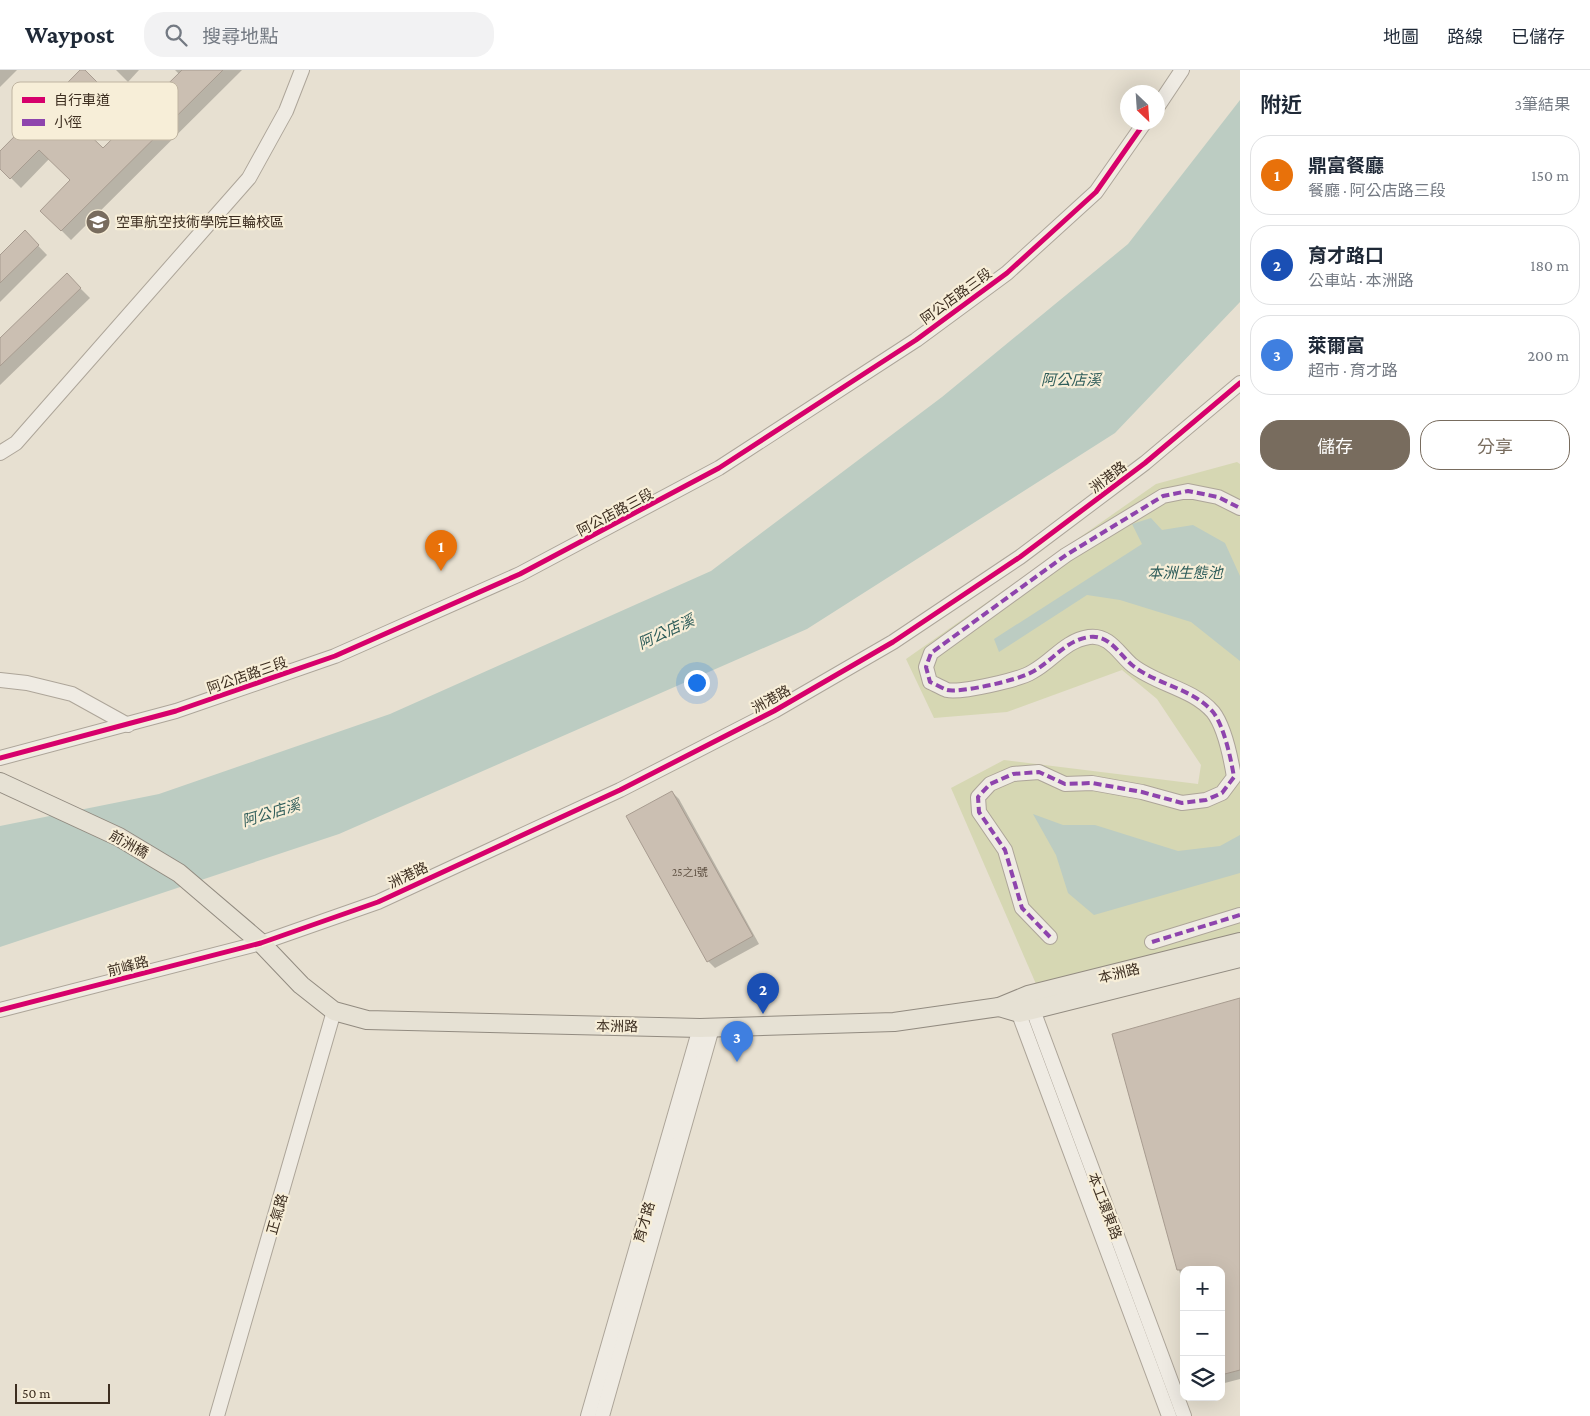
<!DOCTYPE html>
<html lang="zh-TW">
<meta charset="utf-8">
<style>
:root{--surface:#fff;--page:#f2f2f3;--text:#1f2937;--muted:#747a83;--line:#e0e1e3;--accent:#786c5e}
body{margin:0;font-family:"Crimson Pro","Noto Sans TC",serif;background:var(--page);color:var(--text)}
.controls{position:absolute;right:15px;bottom:15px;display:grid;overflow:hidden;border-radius:10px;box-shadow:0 5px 20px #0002}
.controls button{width:45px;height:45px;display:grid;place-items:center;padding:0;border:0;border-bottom:1px solid var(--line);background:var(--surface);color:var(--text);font:25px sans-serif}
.compass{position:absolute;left:1120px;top:15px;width:45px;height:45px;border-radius:50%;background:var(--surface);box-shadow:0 5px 20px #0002;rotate:155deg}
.scale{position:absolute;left:15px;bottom:12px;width:95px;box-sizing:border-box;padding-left:5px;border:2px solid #3d2e20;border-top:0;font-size:14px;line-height:18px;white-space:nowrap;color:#3d2e20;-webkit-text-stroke:4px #f7eed8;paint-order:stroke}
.you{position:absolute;left:696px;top:612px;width:18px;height:18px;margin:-12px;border:4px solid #fff;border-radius:50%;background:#1a73e8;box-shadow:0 0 0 8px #1a73e833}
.badge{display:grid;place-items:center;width:32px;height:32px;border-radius:50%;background:var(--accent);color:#fff;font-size:16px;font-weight:700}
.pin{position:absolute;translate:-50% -41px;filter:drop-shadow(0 1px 2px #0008)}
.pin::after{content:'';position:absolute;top:26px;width:18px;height:15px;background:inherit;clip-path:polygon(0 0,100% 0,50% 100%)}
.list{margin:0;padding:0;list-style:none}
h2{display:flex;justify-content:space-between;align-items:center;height:65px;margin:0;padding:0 20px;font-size:21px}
h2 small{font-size:16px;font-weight:400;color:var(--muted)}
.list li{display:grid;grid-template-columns:32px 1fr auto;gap:15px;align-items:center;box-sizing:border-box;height:80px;margin:0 10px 10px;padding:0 10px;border:1px solid var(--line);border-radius:20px}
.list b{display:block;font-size:19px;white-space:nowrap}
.list p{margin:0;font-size:16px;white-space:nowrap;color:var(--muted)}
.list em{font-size:16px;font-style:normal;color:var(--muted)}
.actions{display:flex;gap:10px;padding:15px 20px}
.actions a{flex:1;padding:11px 0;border:1px solid var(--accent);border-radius:20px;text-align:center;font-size:18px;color:var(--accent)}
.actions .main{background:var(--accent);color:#fff}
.icon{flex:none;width:28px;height:28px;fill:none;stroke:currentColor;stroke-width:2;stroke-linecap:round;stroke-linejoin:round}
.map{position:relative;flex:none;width:1240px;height:1346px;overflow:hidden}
header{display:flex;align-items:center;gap:30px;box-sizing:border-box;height:70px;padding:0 25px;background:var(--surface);border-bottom:1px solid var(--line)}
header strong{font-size:24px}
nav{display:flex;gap:28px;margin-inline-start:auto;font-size:18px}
.search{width:350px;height:45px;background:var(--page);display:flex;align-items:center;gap:12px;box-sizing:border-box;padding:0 18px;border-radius:20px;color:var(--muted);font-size:19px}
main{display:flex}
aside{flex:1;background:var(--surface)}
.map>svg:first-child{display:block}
</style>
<header>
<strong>Waypost</strong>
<div class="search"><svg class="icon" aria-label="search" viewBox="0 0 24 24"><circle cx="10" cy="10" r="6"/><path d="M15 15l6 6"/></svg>搜尋地點</div>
<nav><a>地圖</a><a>路線</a><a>已儲存</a></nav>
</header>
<main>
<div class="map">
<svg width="1240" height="1346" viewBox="0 0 1240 1346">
<rect width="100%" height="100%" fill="#e7e0d1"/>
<path fill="#d6d7b3" d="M1237 392 1240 394V863L1036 914 951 718 1004 690 1198 714 1201 695 1157 629 1122 600 1007 642 934 648 906 589 1156 414Z"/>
<g fill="#bcccc2">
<path d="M1240 30V232L1115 363 807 559 339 764 0 877V756L159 724 390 644 711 501 942 327 1128 174Z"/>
<path d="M1151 448 1162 460 1193 455 1225 473 1240 506V591L1191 552 1120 530 1087 525 999 582 994 569 1142 474 1132 454Z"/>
<path d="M1033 744 1063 755H1095L1178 781 1220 776 1240 765V803L1094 845 1068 823 1056 785Z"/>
</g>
<g fill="#0003">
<path d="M0 0H17L0 17Z"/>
<path d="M82 0 112 28 81 59 103 80 179 4 175 0H242L71 170 42 141 72 110 50 88 21 118 0 97V83Z"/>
<path d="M116 0H139L128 12Z"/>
<path d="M25 162 47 185 0 232V186Z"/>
<path d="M67 205 90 228 0 315V270Z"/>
<path d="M672 722 679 729 759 874 715 898 708 891Z"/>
<path d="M1240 929V1309L1221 1314V1200H1184V1218L1113 965Z"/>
</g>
<g fill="#cbbfb2" stroke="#a89c90">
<path d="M80 0H85L103 18 73 49 103 78 182 0H223L61 161 40 141 70 110 39 80 10 109 0 99V81Z"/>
<path d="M25 160 39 175 0 213V185Z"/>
<path d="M67 203 81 218 0 296V268Z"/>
<path d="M672 721 753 866 707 892 626 746Z"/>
<path d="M1240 928V1300L1221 1305V1200H1177L1112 964Z"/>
</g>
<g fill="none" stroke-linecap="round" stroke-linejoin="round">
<defs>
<g id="minor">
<path d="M1158 36 1182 0"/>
<path d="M0 383 16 373 249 108 286 41 302 0"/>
<path d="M0 610 27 613 72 624 128 655"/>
<path d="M0 688 176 641 335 586 520 504 719 398 916 270 1007 203 1096 122 1145 52"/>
<path d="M1050 867 1022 838 1005 780 979 742 978 727 990 714 1013 704 1039 702 1065 714 1092 713 1142 722 1182 733 1206 730 1222 723 1234 707C1231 689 1224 656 1213 642 1192 618 1157 615 1132 595 1119 584 1109 564 1089 567 1064 571 1053 591 1032 602 1019 610 961 623 947 620 942 618 935 614 930 612L926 597 931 583 1066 485 1163 426 1188 421 1218 427 1240 438"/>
<path d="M1152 872 1240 845"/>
<path d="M1030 932 1184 1346"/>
<path d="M1016 936 1169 1346"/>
<path d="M0 940 261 873 378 832 620 720 774 641 893 572 1020 487 1145 393 1240 313"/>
<path d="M217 1346 334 941"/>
<path d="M588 1346 700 958"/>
<path d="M602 1346 712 958"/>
</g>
<g id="major">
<path d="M0 712 119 767 179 803 261 873 301 915 334 941 367 950 700 958 894 952 999 937 1028 925 1240 872"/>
<path d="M999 937 1019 943 1032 940 1240 888"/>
</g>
</defs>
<use href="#minor" stroke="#ada599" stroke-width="16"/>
<use href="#major" stroke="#928b80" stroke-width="20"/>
<use href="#minor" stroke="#efebe3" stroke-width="14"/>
<use href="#major" stroke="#e6e1d4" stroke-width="18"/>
<g stroke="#8e44ad" stroke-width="4" stroke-dasharray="8 4" stroke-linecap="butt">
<path d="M1050 867 1022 838 1005 780 979 742 978 727 990 714 1013 704 1039 702 1065 714 1092 713 1142 722 1182 733 1206 730 1222 723 1234 707C1231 689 1224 656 1213 642 1192 618 1157 615 1132 595 1119 584 1109 564 1089 567 1064 571 1053 591 1032 602 1019 610 961 623 947 620 942 618 935 614 930 612L926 597 931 583 1066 485 1163 426 1188 421 1218 427 1240 438"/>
<path d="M1152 872 1240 845"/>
</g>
<defs>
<g id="cycleway">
<path d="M0 688 176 641 335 586 520 504 719 398 916 270 1007 203 1096 122 1145 52"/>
<path d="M0 940 261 873 378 832 620 720 774 641 893 572 1020 487 1145 393 1240 313"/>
</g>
</defs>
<use href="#cycleway" stroke="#f7eed8" stroke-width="8"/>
<use href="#cycleway" stroke="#d6006c" stroke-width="5"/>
</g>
<defs>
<symbol id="university-disc" viewBox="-11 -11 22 22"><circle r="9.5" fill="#786c5e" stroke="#f7eed8"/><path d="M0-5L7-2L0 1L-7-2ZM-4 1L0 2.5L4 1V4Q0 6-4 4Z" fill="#fff"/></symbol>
</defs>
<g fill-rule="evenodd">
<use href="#university-disc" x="84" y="138" width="28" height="28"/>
</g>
<g text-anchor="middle" stroke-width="4.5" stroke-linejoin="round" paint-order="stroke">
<g font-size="11" fill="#605244">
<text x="690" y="806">25之1號</text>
</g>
<g font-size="14" fill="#3d2e20" stroke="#f7eed8" text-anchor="start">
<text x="116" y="157">空軍航空技術學院巨輪校區</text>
</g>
<g font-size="14" fill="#3d2e20" stroke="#f7eed8">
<text transform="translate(956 226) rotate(-36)" y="5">阿公店路三段</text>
<text transform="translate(1108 407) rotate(-37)" y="5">洲港路</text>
<text transform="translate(615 442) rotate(-28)" y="5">阿公店路三段</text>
<text transform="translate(247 605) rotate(-19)" y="5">阿公店路三段</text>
<text transform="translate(771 629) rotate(-29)" y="5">洲港路</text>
<text transform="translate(129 774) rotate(29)" y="5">前洲橋</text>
<text transform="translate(408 805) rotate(-25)" y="5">洲港路</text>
<text transform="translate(128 896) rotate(-15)" y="5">前峰路</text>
<text transform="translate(1119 903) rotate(-14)" y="5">本洲路</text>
<text transform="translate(617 956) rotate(1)" y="5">本洲路</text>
<text transform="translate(1105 1136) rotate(69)" y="5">本工環東路</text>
<text transform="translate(277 1144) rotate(-74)" y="5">正氣路</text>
<text transform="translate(644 1152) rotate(-74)" y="5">育才路</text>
</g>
<g font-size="15" font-style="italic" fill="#2f5d5a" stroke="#f7eed8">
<text x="1071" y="315">阿公店溪</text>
<text x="1185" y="508">本洲生態池</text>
<text transform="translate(666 562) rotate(-25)" y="5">阿公店溪</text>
<text transform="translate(271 743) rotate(-17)" y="5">阿公店溪</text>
</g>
</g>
<rect x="12" y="12" width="166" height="58" rx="8" fill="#f7eed8" stroke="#bfb4a1" stroke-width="1"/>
<rect x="22" y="27" width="23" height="6" fill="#d6006c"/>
<rect x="22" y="49" width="23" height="7" fill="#8e44ad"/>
<g font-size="14" fill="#3d2e20">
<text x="54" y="35">自行車道</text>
<text x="54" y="57">小徑</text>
</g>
</svg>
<div class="controls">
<button>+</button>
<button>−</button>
<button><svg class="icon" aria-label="layers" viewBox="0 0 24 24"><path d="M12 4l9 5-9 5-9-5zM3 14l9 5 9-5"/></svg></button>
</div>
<svg class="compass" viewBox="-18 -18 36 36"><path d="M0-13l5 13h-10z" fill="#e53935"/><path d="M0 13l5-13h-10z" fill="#747a83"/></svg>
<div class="scale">50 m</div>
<div class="you"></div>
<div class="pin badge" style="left:441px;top:501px;background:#e8710a">1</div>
<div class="pin badge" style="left:763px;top:944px;background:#1a4fb4">2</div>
<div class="pin badge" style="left:737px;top:992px;background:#3f7fe0">3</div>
</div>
<aside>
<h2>附近<small>3筆結果</small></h2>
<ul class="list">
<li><span class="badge" style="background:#e8710a">1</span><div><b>鼎富餐廳</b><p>餐廳 · 阿公店路三段</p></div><em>150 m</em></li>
<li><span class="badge" style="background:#1a4fb4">2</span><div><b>育才路口</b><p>公車站 · 本洲路</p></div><em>180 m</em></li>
<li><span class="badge" style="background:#3f7fe0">3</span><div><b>萊爾富</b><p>超市 · 育才路</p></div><em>200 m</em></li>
</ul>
<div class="actions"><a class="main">儲存</a><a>分享</a></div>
</aside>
</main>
